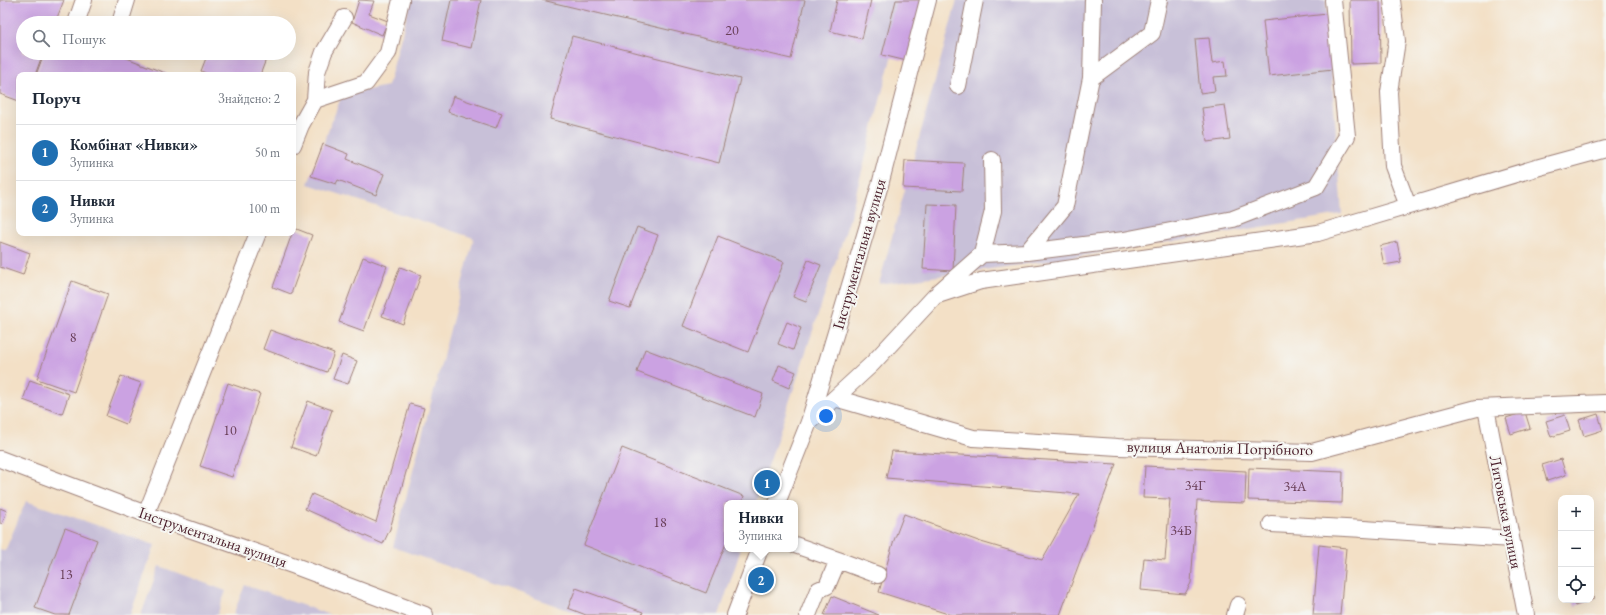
<!DOCTYPE html>
<html lang="uk">
<meta charset="utf-8">
<style>
body{margin:0;font-family:"EB Garamond",serif;background:#f2f2f3;color:#1f2937}
.controls{position:absolute;right:12px;bottom:12px;display:grid;overflow:hidden;border-radius:8px;box-shadow:0 4px 16px #0002}
.controls button{width:36px;height:36px;display:grid;place-items:center;padding:0;border:0;border-bottom:1px solid #e0e1e3;background:#fff;color:#1f2937;font:20px sans-serif}
.you{position:absolute;left:826px;top:416px;width:14px;height:14px;margin:-10px;border:3px solid #fff;border-radius:50%;background:#1a73e8;box-shadow:0 0 0 6px #1a73e833}
.badge{display:grid;place-items:center;width:26px;height:26px;border-radius:50%;background:#1f6fb2;color:#fff;font-size:13px;font-weight:700}
.pin{position:absolute;translate:-50% -50%;border:2px solid #fff;box-shadow:0 1px 4px #0006}
.popup{position:absolute;left:724px;top:500px;width:74px;height:52px;box-sizing:border-box;display:grid;place-content:center;border-radius:8px;background:#fff;filter:drop-shadow(0 1px 3px #0005);font-size:13px;white-space:nowrap;color:#747a83}
.popup b{font-size:15px;color:#1f2937}
.popup::after{content:'';position:absolute;left:50%;top:100%;margin-left:-8px;border:8px solid transparent;border-top-color:#fff}
.list{margin:0;padding:0;list-style:none}
h2{display:flex;justify-content:space-between;align-items:center;height:52px;margin:0;padding:0 16px;font-size:17px}
h2 small{font-size:13px;font-weight:400;color:#747a83}
.list li{display:grid;grid-template-columns:26px 1fr auto;gap:12px;align-items:center;box-sizing:border-box;height:56px;padding:0 16px;border-top:1px solid #e0e1e3}
.list b{display:block;font-size:15px;white-space:nowrap}
.list p{margin:0;font-size:13px;white-space:nowrap;color:#747a83}
.list em{font-size:13px;font-style:normal;color:#747a83}
.icon{flex:none;width:22px;height:22px;fill:none;stroke:currentColor;stroke-width:2;stroke-linecap:round;stroke-linejoin:round}
.map{position:relative;flex:none;width:1606px;height:615px;overflow:hidden}
.search{position:absolute;background:#fff;box-shadow:0 4px 16px #0002;left:16px;top:16px;width:280px;height:44px;display:flex;align-items:center;gap:10px;box-sizing:border-box;padding:0 14px;border-radius:22px;color:#747a83;font-size:15px}
.panel{position:absolute;background:#fff;box-shadow:0 4px 16px #0002;left:16px;top:72px;width:280px;height:164px;border-radius:8px}
.map>svg:first-child{display:block}
.industrial{fill:#c8c0d8}
.building{fill:#cba2e2}
.lines{fill:none;stroke-linecap:round;stroke-linejoin:round}
.minor-casing{stroke:#9e8078;stroke-width:18}
.minor{stroke:#fff;stroke-width:16}
.labels{text-anchor:middle;dominant-baseline:central;stroke-width:4;stroke-linejoin:round;paint-order:stroke}
.number-label{font-size:14px;fill:#6a4059}
.street-label{font-size:16px;fill:#4a1f2b;stroke:#f6f6f2}
</style>
<div class="map">
<svg width="1606" height="615" viewBox="0 0 1606 615">
<rect width="100%" height="100%" fill="#f6f6f2"/>
<filter id="ink" filterUnits="userSpaceOnUse"><feTurbulence type="fractalNoise" baseFrequency=".025" numOctaves="2"/><feDisplacementMap in="SourceGraphic" scale="8" xChannelSelector="R" yChannelSelector="G"/><feConvolveMatrix kernelMatrix="1 2 1 2 8 2 1 2 1" color-interpolation-filters="sRGB"/></filter>
<filter id="wash" filterUnits="userSpaceOnUse"><feTurbulence type="fractalNoise" baseFrequency=".012" numOctaves="4" result="noise"/><feDisplacementMap in="SourceGraphic" scale="16" xChannelSelector="R" yChannelSelector="G"/><feGaussianBlur stdDeviation="0.9" result="paint"/><feColorMatrix in="noise" values="0 0 0 0 0 0 0 0 0 0 0 0 0 0 0 0 0 1.4 0 .05"/><feComposite in="paint" operator="in"/></filter>
<g filter="url(#wash)">
<rect width="100%" height="100%" fill="#f3e0c6"/>
<path class="industrial" d="M411 0H906L849 221 756 503H727V549H741L719 615H582L393 547 474 238 308 184 342 95 388 86Z
M957 0H1326L1342 214 1056 260 879 284Z
M26 501 155 545 130 615H0V549L5 551Z
M159 566 226 591 217 615H141Z
M245 585 330 615H233Z"/>
<g id="blocks">
<path class="building" d="M0 0H64L55 23H23V53H43L35 75H19V101L0 94Z
M359 0 374 1 369 14 388 21 382 35 352 22Z
M451 0H481L471 48 442 41Z
M542 0H805L791 59Z
M837 0H871L862 39 830 31Z
M896 0H927L911 62 882 55Z
M1350 0H1380L1381 63 1351 64Z
M1327 14 1333 69 1269 76 1263 21Z
M572 36 740 79 719 163 550 119Z
M1209 38 1212 63 1225 61 1227 76 1213 77 1215 91 1200 93 1195 39Z
M44 53H114L170 75H36Z
M208 53H265L268 54 260 75H210L201 71Z
M453 96 502 113 496 128 448 112Z
M1225 105 1230 139 1207 142 1202 108Z
M323 144 349 154 347 159 384 174 376 195 338 180 336 184 311 176Z
M905 160 964 163 962 191 903 188Z
M927 204 956 205 953 271 923 269Z
M637 227 658 235 630 308 609 301Z
M294 228 312 235 291 294 273 287Z
M718 236 784 262 748 352 683 326Z
M0 242 30 253 23 275 0 267Z
M1397 242 1401 262 1384 265 1380 246Z
M363 257 387 266 364 331 339 322Z
M808 260 821 265 806 302 793 297Z
M400 267 421 275 403 324 382 316Z
M72 281 108 294 74 392 37 379Z
M787 322 801 328 793 350 778 344Z
M270 330 334 353 327 372 263 349Z
M645 349 763 394 755 417 637 372Z
M342 355 357 361 348 384 333 379Z
M779 365 796 372 789 388 773 381Z
M121 376 141 383 126 424 106 416Z
M30 380 69 394 62 414 23 400Z
M228 383 260 394 232 477 200 466Z
M308 401 332 410 316 456 291 447Z
M410 404 424 408 390 529 383 544 305 509 312 494 376 522Z
M1525 412 1530 428 1511 434 1506 418Z
M1598 414 1603 430 1584 436 1579 420Z
M1565 415 1570 431 1551 437 1546 421Z
M622 448 744 496 742 503H727V541L706 593 584 545Z
M892 451 1116 464 1060 615H951L879 592 893 543 904 514 981 542 1042 560 1079 494 886 478Z
M1561 459 1566 475 1547 481 1542 465Z
M1145 466 1246 471 1245 503 1197 501 1191 583 1185 594 1141 590 1144 558 1165 560 1170 499 1143 498Z
M1249 468 1343 472 1342 503 1248 500Z
M0 508 7 511 2 524 0 523Z
M65 528 97 540 69 615H55L35 608Z
M1319 545 1346 548 1340 615H1313Z
M576 588 643 612 642 615H586L568 608Z
M1591 590 1594 599 1575 606 1573 600H1591Z
M832 596 879 615H824Z"/>
</g>
</g>
<g filter="url(#ink)">
<use href="#blocks" fill-opacity="0" stroke="#9e8078" stroke-width="1"/>
<g class="lines">
<defs>
<path id="minor" d="M1159 0 1152 33 1091 78 1065 206 1027 252 1124 240 1233 219 1316 187 1347 136 1333 0
M1392 0 1397 41 1389 92 1393 166 1408 206
M76 23 84 0
M120 23 127 0
M1091 78 1093 0
M958 86 975 0
M315 100 317 72 324 52 344 18
M293 145 301 125 315 100 366 83 388 53 401 0
M982 254 993 211 992 160
M939 292 982 254 1027 252
M835 398 973 438 1118 447 1312 452 1477 408 1606 403
M1486 408 1526 615
M809 422 872 364 935 296 981 281 1318 233 1536 168 1606 149
M0 459 146 514 295 566 425 615
M777 503 809 422 880 185 928 0
M146 514 258 233
M1271 524 1364 529 1511 539
M795 545 838 560 827 586 818 590 808 615
M838 560 878 575
M735 615 760 549
M1235 615 1238 605"/>
</defs>
<use href="#minor" class="minor-casing"/>
<use href="#minor" class="minor"/>
</g>
</g>
<g class="labels">
<g class="number-label">
<text x="732" y="30">20</text>
<text x="73" y="337">8</text>
<text x="230" y="430">10</text>
<text x="1195" y="485">34Г</text>
<text x="1295" y="486">34А</text>
<text x="660" y="522">18</text>
<text x="1181" y="530">34Б</text>
<text x="66" y="574">13</text>
</g>
<g class="street-label">
<text transform="translate(859 254) rotate(-74)">Інструментальна вулиця</text>
<text transform="translate(1220 448) rotate(1)">вулиця Анатолія Погрібного</text>
<text transform="translate(1506 512) rotate(79)">Литовська вулиця</text>
<text transform="translate(213 537) rotate(19)">Інструментальна вулиця</text>
</g>
</g>
</svg>
<div class="controls">
<button>+</button>
<button>−</button>
<button><svg class="icon" aria-label="locate" viewBox="0 0 24 24"><circle cx="12" cy="12" r="6"/><path d="M12 2v4M12 18v4M2 12h4M18 12h4"/></svg></button>
</div>
<div class="you"></div>
<div class="pin badge" style="left:767px;top:483px">1</div>
<div class="pin badge" style="left:761px;top:580px">2</div>
<div class="popup"><b>Нивки</b>Зупинка</div>
<div class="search"><svg class="icon" aria-label="search" viewBox="0 0 24 24"><circle cx="10" cy="10" r="6"/><path d="M15 15l6 6"/></svg>Пошук</div>
<section class="panel">
<h2>Поруч<small>Знайдено: 2</small></h2>
<ul class="list">
<li><span class="badge">1</span><div><b>Комбінат «Нивки»</b><p>Зупинка</p></div><em>50 m</em></li>
<li><span class="badge">2</span><div><b>Нивки</b><p>Зупинка</p></div><em>100 m</em></li>
</ul>
</section>
</div>
